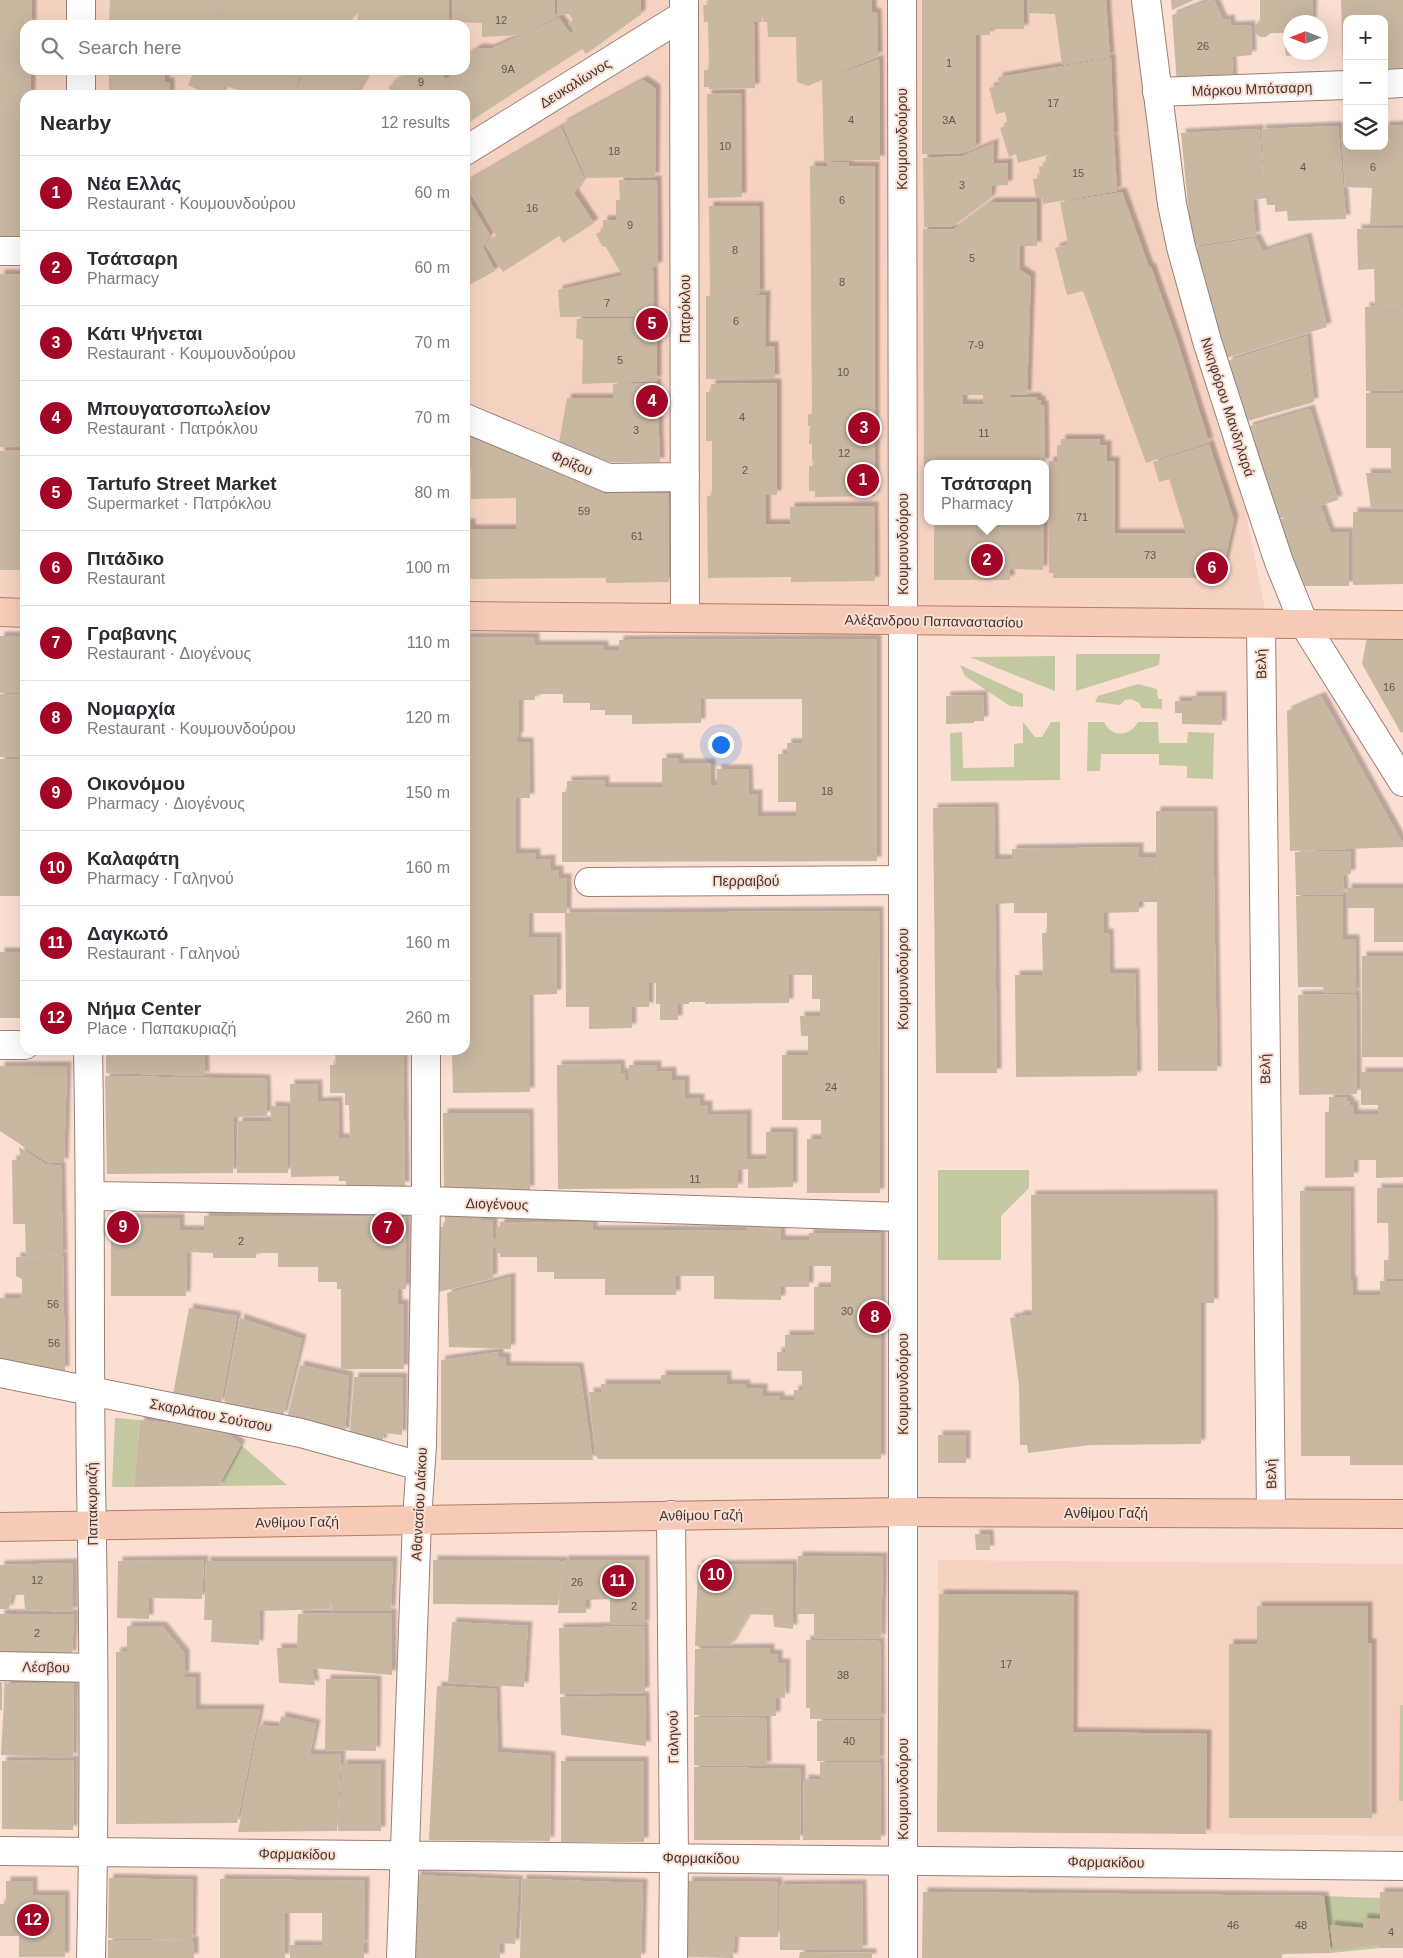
<!DOCTYPE html>
<meta charset="utf-8">
<style>
body{margin:0;font-family:Arial,sans-serif;background:#f7f7f7;color:#2b2b33}
.controls{position:absolute;right:15px;top:15px;display:grid;overflow:hidden;border-radius:10px;box-shadow:0 5px 20px #0002}
.controls button{width:45px;height:45px;display:grid;place-items:center;padding:0;border:0;border-bottom:1px solid #e1e1e2;background:#fff;color:#2b2b33;font:25px sans-serif}
.compass{position:absolute;left:1283px;top:15px;width:45px;height:45px;border-radius:50%;background:#fff;box-shadow:0 5px 20px #0002;rotate:270deg}
.you{position:absolute;left:720px;top:744px;width:18px;height:18px;margin:-12px;border:4px solid #fff;border-radius:50%;background:#1a73e8;box-shadow:0 0 0 8px #1a73e833}
.badge{display:grid;place-items:center;width:32px;height:32px;border-radius:50%;background:#a30527;color:#fff;font-size:16px;font-weight:700}
.pin{position:absolute;translate:-50% -50%;border:2px solid #fff;box-shadow:0 1px 5px #0006}
.popup{position:absolute;left:924px;top:460px;width:125px;height:65px;box-sizing:border-box;display:grid;place-content:center;border-radius:10px;background:#fff;filter:drop-shadow(0 1px 4px #0005);font-size:16px;white-space:nowrap;color:#7c7c81}
.popup b{font-size:19px;color:#2b2b33}
.popup::after{content:'';position:absolute;left:50%;top:100%;margin-left:-10px;border:10px solid transparent;border-top-color:#fff}
.list{margin:0;padding:0;list-style:none}
h2{display:flex;justify-content:space-between;align-items:center;height:65px;margin:0;padding:0 20px;font-size:21px}
h2 small{font-size:16px;font-weight:400;color:#7c7c81}
.list li{display:grid;grid-template-columns:32px 1fr auto;gap:15px;align-items:center;box-sizing:border-box;height:75px;padding:0 20px;border-top:1px solid #e1e1e2}
.list b{display:block;font-size:19px;white-space:nowrap}
.list p{margin:0;font-size:16px;white-space:nowrap;color:#7c7c81}
.list em{font-size:16px;font-style:normal;color:#7c7c81}
.icon{flex:none;width:28px;height:28px;fill:none;stroke:currentColor;stroke-width:2;stroke-linecap:round;stroke-linejoin:round}
.map{position:relative;flex:none;width:1403px;height:1958px;overflow:hidden}
.search{position:absolute;background:#fff;box-shadow:0 5px 20px #0002;left:20px;top:20px;width:450px;height:55px;display:flex;align-items:center;gap:12px;box-sizing:border-box;padding:0 18px;border-radius:15px;color:#7c7c81;font-size:19px}
.panel{position:absolute;background:#fff;box-shadow:0 5px 20px #0002;left:20px;top:90px;width:450px;height:965px;border-radius:15px}
.map>svg:first-child{display:block}
.built{fill:#f6d2c2;fill-rule:evenodd}
.green{fill:#c4c8a1}
.building{fill:#c8b7a1;fill-rule:evenodd;filter:url(#shadow)}
.lines{fill:none;stroke-linecap:round;stroke-linejoin:round}
.street-casing{stroke:#9a8075;stroke-width:30}
.secondary-casing{stroke:#9a8075;stroke-width:30}
.primary-casing{stroke:#b37f68;stroke-width:30}
.street{stroke:#fff;stroke-width:28}
.secondary{stroke:#fff;stroke-width:28}
.primary{stroke:#f6cab6;stroke-width:28}
.labels{text-anchor:middle;dominant-baseline:central;stroke-width:4;stroke-linejoin:round;paint-order:stroke}
.number-label{font-size:11px;fill:#63564d}
.street-label{font-size:14px;fill:#413631;stroke:#fcdfd3}
</style>
<div class="map">
<svg width="1403" height="1958" viewBox="0 0 1403 1958">
<defs>
<filter id="shadow"><feDropShadow dx="4.5" dy="-4.5" stdDeviation="1" flood-color="#0004"/></filter>
</defs>
<rect width="100%" height="100%" fill="#fcdfd3"/>
<path class="built" d="M0 0H1142L1265 609 465 603V95H25V601H0ZM25 25H465V70H25ZM928 464H1046V521H928Z
M938 1560 1403 1564V1836L937 1831Z"/>
<path class="green" d="M1076 654H1160L1159 665 1076 691Z
M1055 656V691L970 657Z
M960 665 1023 694V707L1010 706 965 676Z
M1138 684 1157 689 1158 699H1162V709L1142 708 1139 703 1131 699 1125 700 1120 705 1095 702 1098 696Z
M1023 722 1035 737H1042L1051 722H1060V780L951 781 950 733 962 732 963 768 1014 767V744L1023 743Z
M1088 722H1104C1112 738 1129 737 1138 722H1158L1159 743H1187L1188 732 1214 733 1213 779 1187 778V766L1159 765V754H1101L1100 771H1087Z
M938 1170H1029V1188L1001 1216V1260H938Z
M115 1418 140 1420 134 1487H112Z
M241 1445 287 1485 219 1486Z
M1400 1705H1403V1801H1399Z
M1324 1896 1380 1898V1948L1331 1953Z"/>
<path class="building" d="M0 0H32V25H25V70H31V95H25V237H0Z
M110 0H218L217 16 212 25H109Z
M219 0H358L357 13 346 25H314L316 17 314 25H214L218 16Z
M359 0H449V25H357Z
M452 0H555V18L518 35 482 37V23L452 22Z
M557 0H641V14L586 54 578 43 582 49 472 120 465 108V95H457L447 78 462 70H465L468 66 465 61V57L478 48 490 49 559 18 570 33 574 31 568 23 573 20 569 14H557Z
M708 0H762V22H754L755 88 709 89V87H704V70H709L708 22H704L703 5H708Z
M762 0H872V12L877 13 878 56 808 86 797 82 796 37H768L767 22H763Z
M922 0H1024V29H990V35H976V148L962 153 922 154Z
M1027 0H1106L1110 57 1062 65 1055 14 1027 13Z
M1171 0H1194L1172 10Z
M1211 0H1214L1223 20 1230 19 1231 26 1251 25 1252 55 1232 57 1233 80 1177 84 1172 15Z
M1260 0H1313L1312 22H1290V52L1305 54 1286 56 1283 33H1271L1266 37H1260L1255 33V25L1260 20Z
M1341 0H1403V78H1384V19H1347V72H1343Z
M1111 58 1114 137 1018 163 1016 154 1009 157 1000 128 1008 125 1005 112 996 114 989 88 999 85 998 77Z
M879 59 880 160 824 161 822 80Z
M109 70H165V82H170V95H109Z
M194 70H301L295 95H257L225 86 221 95H209L188 85Z
M303 70H370L356 95H301L297 92Z
M411 70H437L446 79 456 95H391L389 86Z
M643 80 656 89 655 177 586 178 562 124Z
M741 93 742 197 708 198 707 94Z
M465 110 472 121 465 125Z
M1403 125V225H1370L1372 188 1345 187 1341 127H1347V146H1384V126Z
M1338 126 1346 219 1288 221 1287 211 1275 212V205H1267L1266 198 1253 200 1256 236 1192 246 1181 133 1259 129 1265 195 1261 129Z
M561 127 584 178 574 193 594 223 563 243 559 236 503 272 485 245 497 237 465 183Z
M1114 138 1117 191 1043 204V198H1036L1033 179 1040 178 1039 167 1045 165 1046 156Z
M994 143 993 164 1008 163V185L992 186 991 198 953 226 924 227 923 158 962 156Z
M827 162H849V166H875V496L815 497V491H809V466H814V461H812V444H809L810 426H808V414H812L810 166H827Z
M619 180H657L658 266 631 273 653 268 654 316 560 317 558 290 622 275 606 247 602 246 596 234 603 230V220H616V200H620Z
M1122 192 1149 267H1151L1177 340 1209 442 1146 463 1083 291 1067 295 1055 248 1068 244 1060 202Z
M465 194 490 235 483 247 495 271 465 287Z
M991 202H1037V246H1020V270L1031 277 1027 395H1010V397H1037V400H1041V405H1044L1045 462 1038 464H928V485H924L923 229H954ZM963 395H983V404H963Z
M709 206H759L760 294 710 295Z
M1403 228V305L1375 306 1374 269 1358 270 1357 229Z
M1307 237 1327 327 1226 358 1192 248 1256 238 1263 251Z
M0 274H25V396L0 397Z
M766 295 765 346H774L775 379H706V296Z
M1403 306V390L1366 391 1365 307Z
M657 318V381L582 384 583 340 576 338 577 319Z
M1307 336 1314 402 1248 421 1227 361Z
M657 383 660 462H589L558 449 567 398H613V384Z
M777 383V495H766V524H790V507L874 506 875 581 791 582V577L708 578 707 496H712V441H706V392H711V384Z
M1366 393H1403V509H1371L1366 473H1391V448H1366Z
M0 397H25V447H0Z
M1310 409 1338 500 1278 519 1248 427Z
M465 435 605 492V494L668 493 669 582 606 583V578L465 579V523H471V529H516V498L471 499V469L465 467Z
M1061 439H1100V445H1107V461H1115V533H1186L1169 479 1159 482 1153 462 1209 444 1234 520 1221 578H1053V573H1049V461H1057V445H1061Z
M25 450V570H0V451Z
M1321 507 1330 532H1349V586H1303L1278 520Z
M1353 512H1403V584L1353 585Z
M934 521H1044L1043 570 1010 569V580H934Z
M0 636H25V693H0Z
M465 637H535V645H604V650H619V640L877 639V861L562 862V792H567V781L605 780V787H662V758H679V763H711V785H717V769H748L749 794H758V816H796V802H778V754H787V743H802V699H701V723L632 724V715H605V710H590V703H563V694H535V700H519V737H517V742H529L530 798H516V853H536V860L551 859V870H559V878H567V913H529V937H557V994L529 995 530 1092 453 1093 452 1050H465Z
M1367 637H1403V732L1401 733 1362 664Z
M0 694H25V757H0Z
M983 695 984 721H974V723L946 724V696Z
M1192 696H1222V725L1182 724V713H1175V701H1192Z
M1321 696 1403 844V847L1290 851 1287 711Z
M0 759H25V896H0Z
M994 807 995 859H1012V849L1139 847V857H1155L1156 884V811H1213L1217 1071H1158L1157 902H1139V912L1104 913V933H1109L1110 973H1135L1137 1076 1016 1077 1015 975H1043L1042 933H1047V913H1014V903L995 904 997 1073H936L933 808Z
M1351 851V874L1343 875 1344 894 1296 895 1295 852Z
M1347 888H1403V942H1374V908H1347Z
M1296 896H1343V939H1355L1356 993H1324L1323 987H1298Z
M879 911 880 1193H807V1139H821V1120H782V1055H808V1036H801L800 1016H820V999H812V975H789V1003L705 1004V1002H689V1004H678V1020H660V1004H656V983H649V1007H632V1028L589 1029V1007H566L565 913Z
M0 952H25V1018H0Z
M1362 956H1403V1057H1362Z
M1356 994 1357 1094 1299 1095 1298 995Z
M106 1050H204L205 1076 106 1073Z
M303 1050H403L405 1186 346 1187V1181H339V1176L291 1177 290 1084H318V1102L338 1101 339 1138H350L349 1105H345V1093H330V1065H336L335 1054H303Z
M620 1064 621 1073H625V1080H629V1065H657V1072L672 1071V1080H685V1098H700V1105H708V1115L747 1114V1159H766V1132H793V1187L748 1188V1169L738 1170V1188L558 1189 557 1065Z
M0 1066H67L64 1163 47 1162 0 1131Z
M1361 1072H1403V1177L1376 1178V1160H1354V1177L1325 1178V1112H1329V1097H1347V1101H1350V1105H1354V1114H1378V1105H1361Z
M105 1076 266 1079 267 1116 234 1117 233 1173 107 1174Z
M271 1106 288 1107V1173H237L238 1121H271Z
M443 1113H529L530 1190H444Z
M19 1147 45 1164 61 1166 63 1255 26 1256 25 1224H13L12 1160H21Z
M1377 1188H1403V1279H1384V1260H1389L1388 1223H1377Z
M1300 1191H1350L1351 1281H1353V1295H1380V1281H1403V1465H1350V1456H1301Z
M1213 1194 1214 1303H1201V1444L1090 1445 1028 1453 1027 1445H1020L1019 1385 1010 1318 1019 1317V1315H1032L1031 1195Z
M445 1215H481V1220H493V1238H496V1227H500V1222H593V1230H746V1226H781V1240H809V1233H881V1459H598L595 1453 589 1392H601V1384H661V1375H727V1384H746V1388H763V1396H780V1400H794V1390H802V1371H777V1352H785V1335H814V1287H831V1266H809V1287H781V1300L714 1299V1276H676V1295H605V1279H554V1272H537V1257H500V1253H496V1248H493V1278L439 1292V1227H445Z
M204 1216 406 1217V1289H398V1304H404V1369H341V1289H337V1282H318V1267H278V1253H256V1258H213V1253L187 1252 186 1296H111V1218H180V1230H204Z
M63 1256 65 1371 0 1359V1298H20V1294H22V1279L16 1276V1257Z
M511 1277V1349L449 1347 447 1293Z
M189 1308 237 1316 221 1404 173 1395Z
M240 1318 302 1339 283 1416 224 1404Z
M499 1352V1357H506V1366L579 1367 593 1460H441V1360Z
M300 1365 349 1376 345 1433 287 1418Z
M354 1377H403L402 1435 384 1433 382 1443 350 1434Z
M140 1420 222 1429 241 1445 219 1486 134 1487Z
M938 1435H966V1463H938Z
M975 1534H989L990 1550H976Z
M798 1556 883 1557 881 1639 814 1638V1614H796Z
M204 1560 202 1599 149 1598V1619L117 1618 118 1561Z
M433 1560 563 1561 558 1605 433 1604Z
M564 1560H645V1625H610V1599L586 1600V1613H558Z
M206 1561H393L391 1611H332L328 1577 331 1609 260 1611 259 1645 211 1642 212 1620H204Z
M73 1563V1612L25 1610 24 1595H12L9 1609H0V1565Z
M793 1564V1629L774 1627 773 1615 749 1614 730 1646H695L698 1565Z
M939 1594 1074 1595 1073 1732 1207 1734 1206 1834 937 1832Z
M1257 1606H1368V1643H1372V1818H1229V1644H1257Z
M392 1613V1675L312 1668 315 1685 279 1683 277 1648H297L298 1614Z
M0 1614H74L72 1655 0 1652Z
M452 1622 528 1626 524 1687 448 1683Z
M127 1626H162L185 1654V1676L159 1677H196V1709H260L237 1823 116 1824V1652L127 1651Z
M644 1626 645 1692 560 1694 559 1628Z
M806 1640 880 1641 881 1719H810V1708H806Z
M770 1648V1654H778V1663H786L785 1698 776 1697V1716L694 1715 695 1649Z
M326 1679 377 1680 376 1751 325 1750Z
M0 1682H2V1710H0Z
M5 1683H74L73 1758 1 1755Z
M437 1686 496 1689 498 1752 551 1756 550 1841 429 1840Z
M645 1696 646 1746 561 1735 560 1697Z
M281 1716 316 1724 310 1754H341L337 1831 238 1832 259 1725 279 1727Z
M694 1717 766 1718 767 1766 694 1765Z
M880 1720V1761H817V1721Z
M74 1760 73 1830 2 1829V1761Z
M561 1761H644V1842H561Z
M820 1762H880L881 1840H803L804 1779 820 1780Z
M342 1764H381V1831H338Z
M694 1767 801 1769 800 1840H694Z
M416 1875 519 1880 515 1944 500 1943V1958H411L412 1939 446 1941 413 1938Z
M109 1878 193 1880 192 1940 108 1938Z
M220 1879 365 1881 364 1945H322V1913H285V1958H220Z
M522 1879 643 1883 641 1958H520Z
M6 1881H33V1895H65V1957H19V1936H0V1904H6Z
M688 1881 778 1882V1937H735L733 1958 688 1957Z
M862 1884 863 1950H780L779 1885Z
M923 1892 1324 1896 1331 1953 1282 1954V1958H922Z
M1380 1892H1403V1948H1380V1945L1333 1950 1330 1925 1363 1928V1918L1380 1919Z
M108 1940 194 1941V1958H108Z
M290 1945 364 1946V1958H290Z
M800 1952 872 1953V1958H799Z"/>
<g class="lines">
<defs>
<path id="street" d="M684 0 685 618
M902 0 903 620
M81 25V0
M1384 84 1403 83
M1157 92 1347 85
M81 95V70
M465 151 684 15
M0 251H25
M465 418 608 478 685 477
M1261 624 1271 1513
M589 882 903 880
M0 1045H25
M88 1050C91 1195 89 1339 91 1483 94 1642 95 1800 91 1958
M91 1196 426 1201 903 1217
M0 1373 301 1433 420 1466
M671 1515 674 1858 673 1958
M0 1666 93 1668
M0 1851 1403 1866
M401 1958 417 1520 422 1445 426 1201V1050"/>
<path id="secondary" d="M1146 0 1172 204 1181 247 1207 341 1249 472 1279 562 1304 624 1403 782
M903 1958V620"/>
<path id="primary" d="M0 612 25 613
M465 616 1403 625
M0 1527 903 1512 1403 1514"/>
</defs>
<use href="#street" class="street-casing"/>
<use href="#secondary" class="secondary-casing"/>
<use href="#primary" class="primary-casing"/>
<use href="#street" class="street"/>
<use href="#secondary" class="secondary"/>
<use href="#primary" class="primary"/>
</g>
<g class="labels">
<g class="number-label">
<text x="501" y="20">12</text>
<text x="1203" y="46">26</text>
<text x="949" y="63">1</text>
<text x="508" y="69">9Α</text>
<text x="421" y="82">9</text>
<text x="1053" y="103">17</text>
<text x="851" y="120">4</text>
<text x="949" y="120">3A</text>
<text x="725" y="146">10</text>
<text x="614" y="151">18</text>
<text x="1303" y="167">4</text>
<text x="1373" y="167">6</text>
<text x="1078" y="173">15</text>
<text x="962" y="185">3</text>
<text x="842" y="200">6</text>
<text x="532" y="208">16</text>
<text x="630" y="225">9</text>
<text x="735" y="250">8</text>
<text x="972" y="258">5</text>
<text x="842" y="282">8</text>
<text x="607" y="303">7</text>
<text x="736" y="321">6</text>
<text x="976" y="345">7-9</text>
<text x="620" y="360">5</text>
<text x="843" y="372">10</text>
<text x="742" y="417">4</text>
<text x="636" y="430">3</text>
<text x="984" y="433">11</text>
<text x="844" y="453">12</text>
<text x="745" y="470">2</text>
<text x="584" y="511">59</text>
<text x="1082" y="517">71</text>
<text x="637" y="536">61</text>
<text x="1150" y="555">73</text>
<text x="1389" y="687">16</text>
<text x="827" y="791">18</text>
<text x="831" y="1087">24</text>
<text x="695" y="1179">11</text>
<text x="241" y="1241">2</text>
<text x="53" y="1304">56</text>
<text x="847" y="1311">30</text>
<text x="54" y="1343">56</text>
<text x="37" y="1580">12</text>
<text x="577" y="1582">26</text>
<text x="634" y="1606">2</text>
<text x="37" y="1633">2</text>
<text x="1006" y="1664">17</text>
<text x="843" y="1675">38</text>
<text x="849" y="1741">40</text>
<text x="1233" y="1925">46</text>
<text x="1301" y="1925">48</text>
<text x="1391" y="1932">4</text>
</g>
<g class="street-label">
<text transform="translate(575 83) rotate(-32)">Δευκαλίωνος</text>
<text transform="translate(1252 89) rotate(-2)">Μάρκου Μπότσαρη</text>
<text transform="translate(902 139) rotate(-90)">Κουμουνδούρου</text>
<text transform="translate(685 309) rotate(-90)">Πατρόκλου</text>
<text transform="translate(1228 407) rotate(72)">Νικηφόρου Μανδηλαρά</text>
<text transform="translate(572 463) rotate(23)">Φρίξου</text>
<text transform="translate(903 544) rotate(-90)">Κουμουνδούρου</text>
<text transform="translate(934 621) rotate(1)">Αλέξανδρου Παπαναστασίου</text>
<text transform="translate(1261 664) rotate(-91)">Βελή</text>
<text x="746" y="881">Περραιβού</text>
<text transform="translate(903 979) rotate(-90)">Κουμουνδούρου</text>
<text transform="translate(1265 1069) rotate(-91)">Βελή</text>
<text transform="translate(497 1204) rotate(2)">Διογένους</text>
<text transform="translate(903 1384) rotate(-90)">Κουμουνδούρου</text>
<text transform="translate(211 1415) rotate(11)">Σκαρλάτου Σούτσου</text>
<text transform="translate(1271 1474) rotate(-91)">Βελή</text>
<text transform="translate(92 1504) rotate(-91)">Παπακυριαζή</text>
<text transform="translate(419 1504) rotate(-87)">Αθανασίου Διάκου</text>
<text x="1106" y="1513">Ανθίμου Γαζή</text>
<text transform="translate(701 1515) rotate(-1)">Ανθίμου Γαζή</text>
<text transform="translate(297 1522) rotate(-1)">Ανθίμου Γαζή</text>
<text transform="translate(46 1667) rotate(1)">Λέσβου</text>
<text transform="translate(673 1737) rotate(-91)">Γαληνού</text>
<text transform="translate(903 1789) rotate(-90)">Κουμουνδούρου</text>
<text transform="translate(297 1854) rotate(1)">Φαρμακίδου</text>
<text transform="translate(701 1858) rotate(1)">Φαρμακίδου</text>
<text transform="translate(1106 1862) rotate(1)">Φαρμακίδου</text>
</g>
</g>
</svg>
<div class="controls">
<button>+</button>
<button>−</button>
<button><svg class="icon" aria-label="layers" viewBox="0 0 24 24"><path d="M12 4l9 5-9 5-9-5zM3 14l9 5 9-5"/></svg></button>
</div>
<svg class="compass" viewBox="-18 -18 36 36"><path d="M0-13l5 13h-10z" fill="#e53935"/><path d="M0 13l5-13h-10z" fill="#7c7c81"/></svg>
<div class="you"></div>
<div class="pin badge" style="left:863px;top:480px">1</div>
<div class="pin badge" style="left:987px;top:560px">2</div>
<div class="popup"><b>Τσάτσαρη</b>Pharmacy</div>
<div class="pin badge" style="left:864px;top:428px">3</div>
<div class="pin badge" style="left:652px;top:401px">4</div>
<div class="pin badge" style="left:652px;top:324px">5</div>
<div class="pin badge" style="left:1212px;top:568px">6</div>
<div class="pin badge" style="left:388px;top:1228px">7</div>
<div class="pin badge" style="left:875px;top:1317px">8</div>
<div class="pin badge" style="left:123px;top:1227px">9</div>
<div class="pin badge" style="left:716px;top:1575px">10</div>
<div class="pin badge" style="left:618px;top:1581px">11</div>
<div class="pin badge" style="left:33px;top:1920px">12</div>
<div class="search"><svg class="icon" aria-label="search" viewBox="0 0 24 24"><circle cx="10" cy="10" r="6"/><path d="M15 15l6 6"/></svg>Search here</div>
<section class="panel">
<h2>Nearby<small>12 results</small></h2>
<ul class="list">
<li><span class="badge">1</span><div><b>Νέα Ελλάς</b><p>Restaurant · Κουμουνδούρου</p></div><em>60 m</em></li>
<li><span class="badge">2</span><div><b>Τσάτσαρη</b><p>Pharmacy</p></div><em>60 m</em></li>
<li><span class="badge">3</span><div><b>Κάτι Ψήνεται</b><p>Restaurant · Κουμουνδούρου</p></div><em>70 m</em></li>
<li><span class="badge">4</span><div><b>Μπουγατσοπωλείον</b><p>Restaurant · Πατρόκλου</p></div><em>70 m</em></li>
<li><span class="badge">5</span><div><b>Tartufo Street Market</b><p>Supermarket · Πατρόκλου</p></div><em>80 m</em></li>
<li><span class="badge">6</span><div><b>Πιτάδικο</b><p>Restaurant</p></div><em>100 m</em></li>
<li><span class="badge">7</span><div><b>Γραβανης</b><p>Restaurant · Διογένους</p></div><em>110 m</em></li>
<li><span class="badge">8</span><div><b>Νομαρχία</b><p>Restaurant · Κουμουνδούρου</p></div><em>120 m</em></li>
<li><span class="badge">9</span><div><b>Οικονόμου</b><p>Pharmacy · Διογένους</p></div><em>150 m</em></li>
<li><span class="badge">10</span><div><b>Καλαφάτη</b><p>Pharmacy · Γαληνού</p></div><em>160 m</em></li>
<li><span class="badge">11</span><div><b>Δαγκωτό</b><p>Restaurant · Γαληνού</p></div><em>160 m</em></li>
<li><span class="badge">12</span><div><b>Νήμα Center</b><p>Place · Παπακυριαζή</p></div><em>260 m</em></li>
</ul>
</section>
</div>
